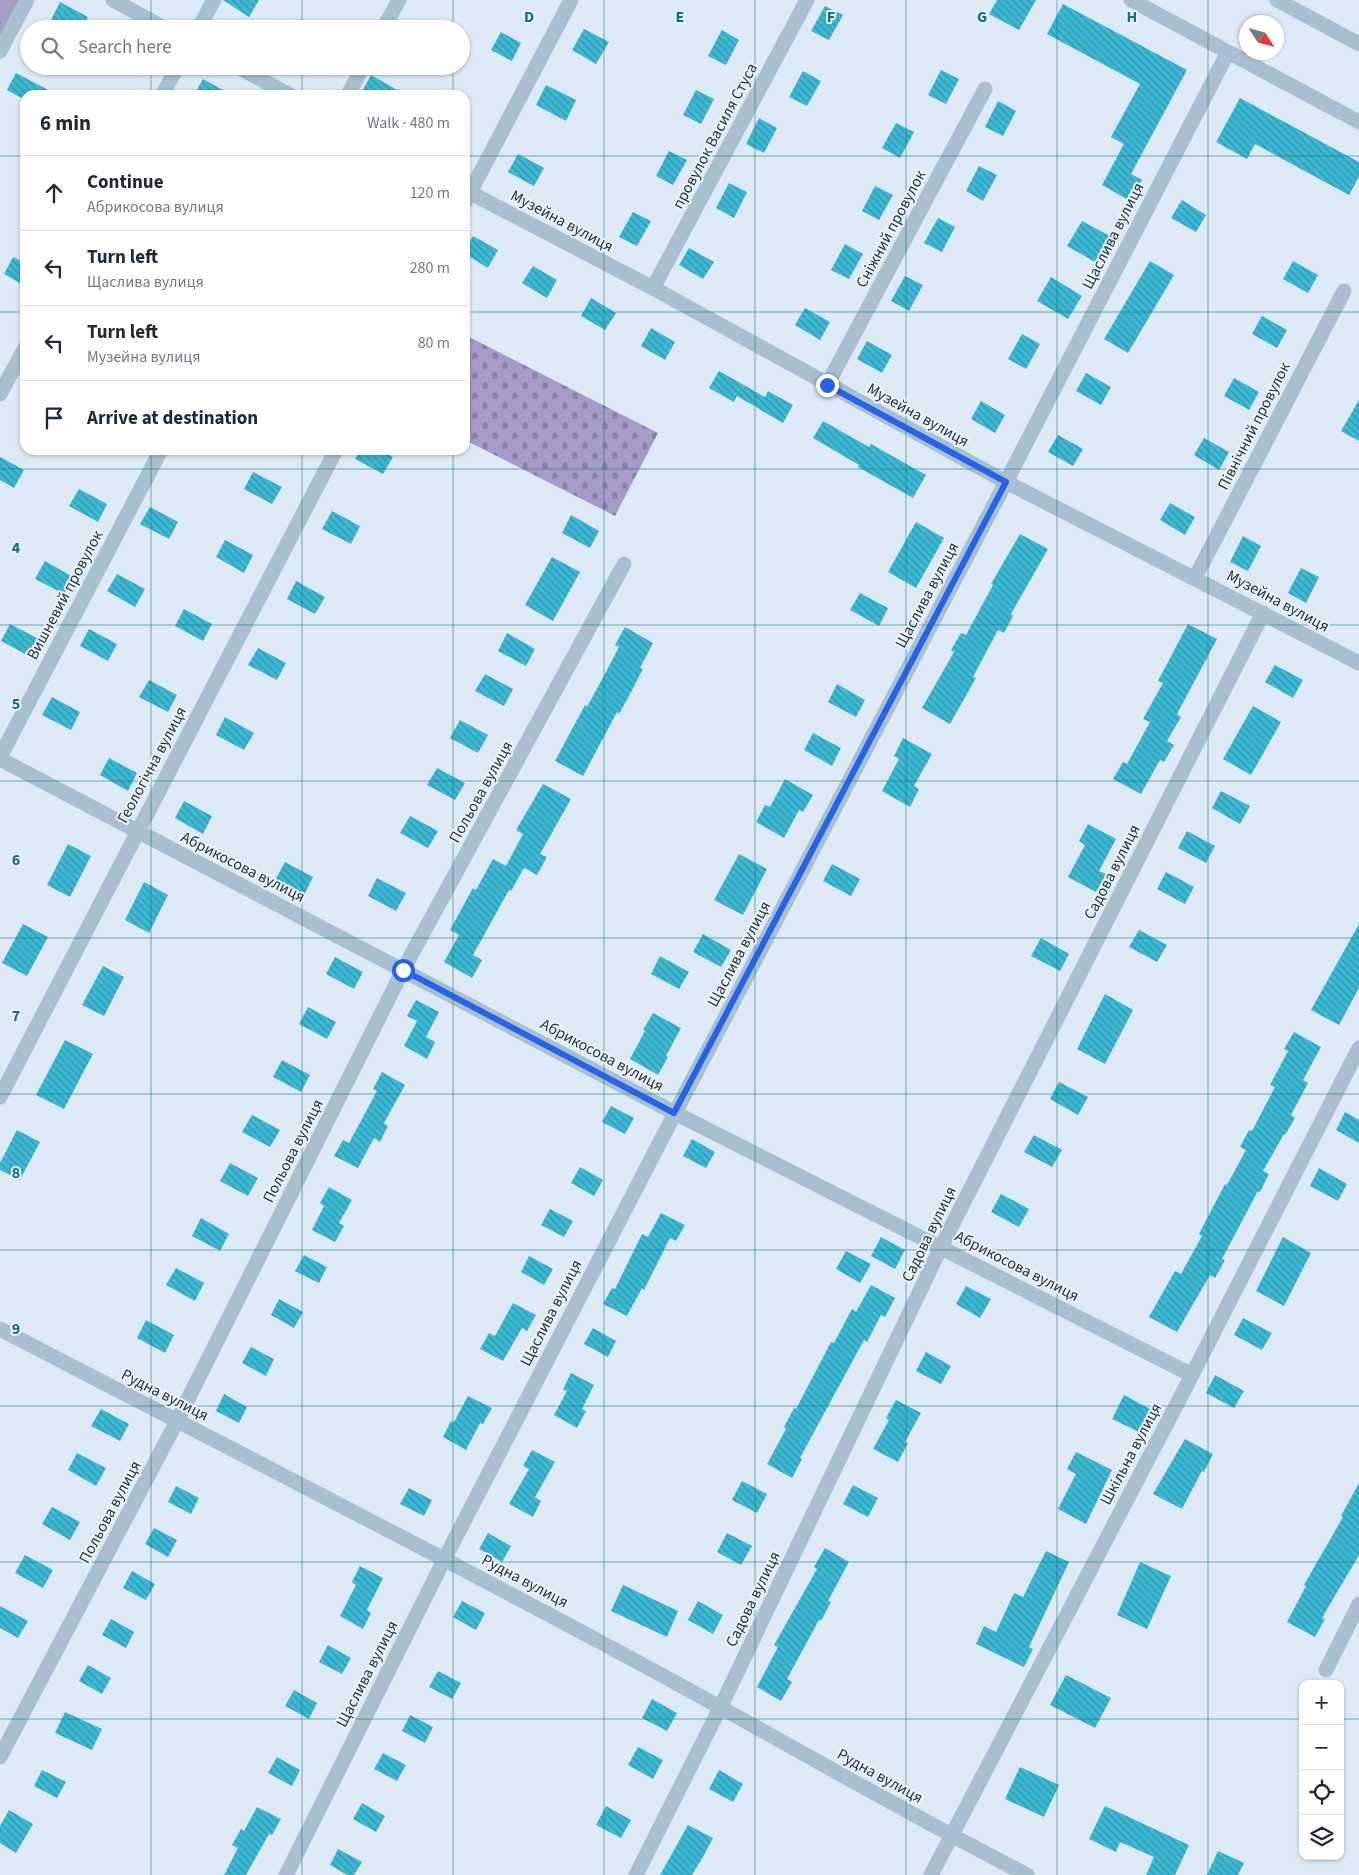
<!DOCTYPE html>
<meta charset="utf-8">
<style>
body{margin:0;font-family:"Source Sans 3",sans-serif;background:#f2f2f3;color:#1f2937}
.controls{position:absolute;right:15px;bottom:15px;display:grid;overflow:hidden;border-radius:10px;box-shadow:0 1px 4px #0004}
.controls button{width:45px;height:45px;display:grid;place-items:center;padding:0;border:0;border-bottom:1px solid #e0e1e3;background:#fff;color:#1f2937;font:25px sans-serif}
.compass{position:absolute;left:1239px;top:15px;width:45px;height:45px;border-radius:50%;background:#fff;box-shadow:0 1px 4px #0004;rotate:126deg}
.stop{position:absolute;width:15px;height:15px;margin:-11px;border:4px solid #2563eb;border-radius:50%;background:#fff}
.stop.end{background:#2563eb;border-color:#fff;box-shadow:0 1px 5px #0008}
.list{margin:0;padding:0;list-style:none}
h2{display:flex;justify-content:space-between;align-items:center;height:65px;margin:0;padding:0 20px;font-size:21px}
h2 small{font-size:16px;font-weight:400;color:#747a83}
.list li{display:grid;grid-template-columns:32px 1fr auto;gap:15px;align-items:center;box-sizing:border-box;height:75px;padding:0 20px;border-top:1px solid #e0e1e3}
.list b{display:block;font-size:19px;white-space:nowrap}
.list p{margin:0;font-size:16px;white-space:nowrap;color:#747a83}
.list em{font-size:16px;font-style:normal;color:#747a83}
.icon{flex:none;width:28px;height:28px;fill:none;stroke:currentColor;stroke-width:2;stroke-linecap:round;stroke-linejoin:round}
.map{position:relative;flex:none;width:1359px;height:1875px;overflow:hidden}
.search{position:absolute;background:#fff;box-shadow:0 1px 4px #0004;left:20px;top:20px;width:450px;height:55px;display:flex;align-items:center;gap:12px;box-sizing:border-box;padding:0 18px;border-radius:28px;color:#747a83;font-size:19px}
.panel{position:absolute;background:#fff;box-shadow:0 1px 4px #0004;left:20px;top:90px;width:450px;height:365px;border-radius:15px}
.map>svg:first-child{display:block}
.cemetery{fill:url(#cemetery-stones)}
.park{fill:#a69ac6}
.building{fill:url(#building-back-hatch)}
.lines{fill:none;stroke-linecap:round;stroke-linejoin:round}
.minor{stroke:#a7bfcf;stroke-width:15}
.route{stroke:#2563eb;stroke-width:6}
.grid{fill:none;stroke:#0f766e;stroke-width:1;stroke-opacity:0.55}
.labels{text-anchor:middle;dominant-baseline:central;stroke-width:4;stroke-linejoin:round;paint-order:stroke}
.street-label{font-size:16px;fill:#28363b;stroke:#eaf3fc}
.grid-label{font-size:16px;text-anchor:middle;font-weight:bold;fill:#0f766e;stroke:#eaf3fc;stroke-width:4;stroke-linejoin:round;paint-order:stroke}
</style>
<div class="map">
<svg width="1359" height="1875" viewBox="0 0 1359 1875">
<defs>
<pattern id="cemetery-stones" width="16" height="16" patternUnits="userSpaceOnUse" patternTransform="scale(1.25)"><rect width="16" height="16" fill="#a69ac6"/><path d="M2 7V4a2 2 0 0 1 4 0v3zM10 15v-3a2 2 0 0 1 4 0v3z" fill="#877ea2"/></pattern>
<pattern id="building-back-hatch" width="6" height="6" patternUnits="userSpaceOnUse" patternTransform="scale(1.25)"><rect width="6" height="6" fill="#3cb9d4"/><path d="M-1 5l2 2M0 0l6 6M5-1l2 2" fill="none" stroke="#3297ad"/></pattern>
</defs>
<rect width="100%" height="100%" fill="#ddeaf5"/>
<path class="cemetery" d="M465 335 658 433 615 516 465 440Z"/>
<path class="park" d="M0 0H23L0 43Z"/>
<path class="building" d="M223 0H259L249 17Z
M997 0H1036L1019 30 989 14Z
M60 2 88 17 82 29H68L51 20Z
M1063 4 1187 70 1131 174 1142 180 1130 201 1102 185 1124 144 1111 137 1140 84 1047 34Z
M825 6 843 15 829 40 811 31Z
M584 29 609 42 596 64 572 50Z
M722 30 739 40 726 65 708 56Z
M501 32 521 43 512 61 491 50Z
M941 70 959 79 946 104 928 95Z
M803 71 821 81 807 106 789 97Z
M16 73 58 95H25V100L7 90Z
M371 75 406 95H360Z
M203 79 232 95H194Z
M546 85 576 100 566 121 536 105Z
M696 90 714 99 701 124 683 115Z
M1240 98 1359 162V177L1349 195 1255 144 1247 159 1216 142Z
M998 101 1016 111 1003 136 985 127Z
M759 118 777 128 764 153 746 144Z
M896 123 914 132 900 158 882 148Z
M669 151 687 160 673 185 656 176Z
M518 154 544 168 534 186 508 172Z
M979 166 997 175 983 201 966 191Z
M729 183 747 192 734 218 716 208Z
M875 186 893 195 879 220 862 211Z
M1182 200 1206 215 1196 232 1171 218Z
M633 212 651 221 637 246 619 237Z
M938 218 955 227 942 252 924 243Z
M1082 221 1110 236 1095 262 1067 246Z
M473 236 498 250 488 268 465 254V250Z
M845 244 863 254 849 279 831 270Z
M689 248 714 262 703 279 679 265Z
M13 257 25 263V286L4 274Z
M1150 261 1174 275 1128 353 1104 339Z
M1293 261 1318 275 1308 293 1283 279Z
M533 266 557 280 547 298 522 283Z
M905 276 923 285 909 311 891 301Z
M1051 277 1082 296 1068 319 1037 301Z
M591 298 616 313 605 330 581 316Z
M805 308 830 322 820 340 795 325Z
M1262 316 1287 330 1277 348 1252 334Z
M651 328 675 342 665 360 641 346Z
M1022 334 1040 344 1026 369 1008 359Z
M867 341 892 355 882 373 857 359Z
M719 371 765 397 768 391 793 405 783 423 737 396 734 402 709 388Z
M1086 373 1111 387 1101 405 1076 391Z
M1234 378 1259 392 1249 410 1224 396Z
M1359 400V441L1341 431Z
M981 401 1005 415 995 433 971 419Z
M823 421 869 447 871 444 926 475 913 498 858 467 859 465 813 438Z
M1058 435 1083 449 1073 466 1048 452Z
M1204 438 1229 452 1219 470 1194 455Z
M360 450H380L393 457 383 474 355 459Z
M0 457 24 470 14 488 0 480Z
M253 472 282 487 272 504 244 489Z
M79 489 107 504 98 522 69 506Z
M1170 503 1195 517 1185 535 1160 520Z
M150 507 178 522 169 539 140 524Z
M332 511 360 526 351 544 322 529Z
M571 515 599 531 590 548 562 533Z
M916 522 944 538 916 588 888 572Z
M1020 534 1048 549 1011 614 1013 616 1004 633 998 630 973 677 976 678 950 724 922 708 954 652 951 650 961 633 966 635 993 585 991 584Z
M1243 536 1261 546 1248 571 1230 562Z
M225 540 253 555 244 573 216 557Z
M552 557 580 572 553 621 525 605Z
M45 561 73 577 64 594 35 579Z
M1301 568 1319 577 1306 603 1288 593Z
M117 574 145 589 135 607 107 591Z
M296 581 325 597 315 614 287 599Z
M860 593 888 608 879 626 850 610Z
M184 609 212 624 203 641 175 626Z
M10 624 39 639 29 656 1 641Z
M1188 624 1217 639 1177 714 1181 717 1167 741 1174 745 1164 762 1160 760 1141 794 1113 779 1123 762 1127 764 1150 722 1143 719 1163 683 1158 681Z
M625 627 653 643 640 668 643 669 629 696 619 714 617 712 583 776 555 761 585 705 587 707 606 672 619 647 615 645Z
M89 629 117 644 108 661 80 646Z
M507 633 535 649 526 666 498 651Z
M258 648 286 663 277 680 248 665Z
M1275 665 1303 680 1293 698 1265 682Z
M485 674 513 689 504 706 475 691Z
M149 680 177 695 168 712 139 697Z
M837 684 865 700 856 717 828 702Z
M52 697 80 712 71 730 42 715Z
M1253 706 1281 722 1251 775 1223 759Z
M225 717 254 733 244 750 216 735Z
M460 720 488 735 478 753 450 738Z
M813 733 841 748 832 766 804 750Z
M903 738 932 754 914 786 919 789 910 807 882 791 899 759 894 756Z
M109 758 137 773 128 791 100 775Z
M437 768 465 783 455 800 427 785Z
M785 779 813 795 803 812 799 810 784 838 756 822 765 805 770 807Z
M543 784 571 799 540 854 547 857 537 875 524 868 511 891 509 890 473 955 482 960 472 978 444 962 459 935 450 930 473 888 476 890 493 859 506 866 523 834 516 830Z
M1221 791 1250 806 1240 824 1212 808Z
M184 801 212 816 203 834 175 818Z
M410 816 438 831 428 848 400 833Z
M1088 824 1116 839 1099 871 1106 874 1096 892 1068 877 1085 845 1079 841Z
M1187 831 1215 846 1206 863 1178 848Z
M68 844 91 856 70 897 47 885Z
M739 854 767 869 743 915 714 900Z
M285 862 313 877 304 895 275 880Z
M832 864 860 879 851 896 823 881Z
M1166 872 1194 887 1185 904 1157 889Z
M377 878 406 893 396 911 368 896Z
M144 882 168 895 149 933 125 920Z
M23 924 48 937 27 976 2 963Z
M1359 924V988L1339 1025 1311 1010Z
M1139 930 1167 945 1157 962 1129 947Z
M703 934 731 950 721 967 693 952Z
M1041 938 1069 954 1060 971 1031 956Z
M660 956 689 972 679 989 651 974Z
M335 957 363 972 354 989 326 974Z
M103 966 124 977 104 1016 82 1005Z
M1105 994 1133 1010 1105 1064 1077 1049Z
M416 1000 439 1012 426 1037 435 1042 427 1059 404 1046 417 1021 407 1016Z
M308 1007 336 1022 327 1039 299 1024Z
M653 1013 681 1028 666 1056 668 1057 658 1075 630 1059 645 1031 643 1030Z
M1294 1032 1321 1047 1303 1080 1308 1083 1291 1115 1295 1118 1285 1135 1284 1134 1263 1171 1269 1174 1260 1192 1258 1191 1222 1259 1225 1260 1215 1278 1210 1275 1177 1332 1149 1317 1175 1271 1181 1274 1202 1236 1199 1234 1225 1184 1227 1185 1246 1150 1240 1147 1249 1130 1252 1131 1275 1087 1270 1085 1288 1051 1284 1049Z
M65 1040 93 1054 64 1109 36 1095Z
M282 1060 310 1075 301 1092 273 1077Z
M382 1072 405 1085 384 1123 388 1126 380 1142 374 1138 358 1168 334 1156 343 1140 349 1143 377 1091 373 1089Z
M1059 1082 1088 1097 1078 1115 1050 1099Z
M611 1106 634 1118 625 1134 602 1122Z
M1345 1112 1359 1120V1143L1336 1130Z
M252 1115 280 1130 270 1147 242 1132Z
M17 1130 40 1142 20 1180 0 1170V1163Z
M1034 1135 1062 1150 1052 1167 1024 1152Z
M692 1139 715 1152 706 1168 683 1156Z
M230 1163 258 1178 248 1196 220 1181Z
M580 1167 603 1180 594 1196 571 1183Z
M1319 1168 1347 1184 1338 1201 1310 1186Z
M329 1187 352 1200 339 1223 344 1226 335 1242 312 1230 324 1206 320 1203Z
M1001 1194 1029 1209 1019 1227 991 1212Z
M550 1209 573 1221 564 1237 541 1225Z
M661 1213 685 1225 676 1241 670 1238 644 1290 642 1288 627 1316 603 1304 612 1288 615 1289 642 1234 648 1237Z
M201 1218 229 1234 220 1251 192 1236Z
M881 1237 905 1250 895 1269 871 1256Z
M1283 1237 1311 1253 1284 1306 1256 1291Z
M846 1251 871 1264 860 1283 836 1269Z
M304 1255 327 1267 319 1283 295 1271Z
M529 1256 553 1269 544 1285 521 1272Z
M176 1268 204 1283 195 1301 166 1285Z
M871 1285 895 1298 885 1317 881 1315 867 1342 864 1340 800 1458 802 1459 792 1478 767 1464 786 1429 784 1427 794 1408 796 1409 831 1342 834 1343 852 1309 856 1312Z
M966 1286 991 1299 980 1318 956 1304Z
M279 1299 303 1312 294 1328 271 1315Z
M513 1303 536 1315 527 1331 522 1328 503 1361 480 1349 489 1333 495 1336Z
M1243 1318 1272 1333 1262 1350 1234 1335Z
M146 1320 174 1335 165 1353 137 1338Z
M593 1328 616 1341 608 1357 584 1344Z
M251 1347 274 1359 266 1376 242 1363Z
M926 1352 951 1366 941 1384 916 1371Z
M571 1373 594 1385 582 1409 586 1411 577 1428 554 1415 567 1391 563 1389Z
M1215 1375 1244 1391 1234 1408 1206 1393Z
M224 1394 247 1407 239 1423 216 1411Z
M1124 1395 1150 1409 1139 1432 1112 1419Z
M468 1396 492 1408 483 1424 480 1423 466 1450 443 1437 451 1421 454 1422Z
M896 1400 921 1413 905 1442 908 1443 898 1462 873 1449 889 1420 886 1418Z
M101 1409 129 1424 120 1441 91 1426Z
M1185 1439 1213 1454 1204 1472 1202 1471 1182 1509 1153 1494Z
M532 1450 555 1462 535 1497 541 1501 533 1517 509 1504 529 1469 523 1466Z
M1076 1452 1112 1470 1086 1524 1058 1509 1076 1474 1067 1469Z
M77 1453 106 1468 96 1486 68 1470Z
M742 1481 767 1494 757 1513 732 1500Z
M1359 1483V1555L1322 1618 1325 1619 1315 1637 1287 1622 1306 1586 1304 1585 1343 1517 1341 1516Z
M853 1485 878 1498 868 1517 843 1504Z
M176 1486 199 1498 191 1514 168 1502Z
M409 1488 432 1500 424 1516 400 1504Z
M52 1507 80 1522 70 1540 42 1524Z
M154 1528 177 1540 168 1557 145 1544Z
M488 1533 511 1546 502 1562 479 1549Z
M727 1533 752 1546 741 1565 717 1552Z
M825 1548 849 1562 828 1601 831 1602 821 1621 819 1620 787 1679 792 1682 781 1701 757 1687 778 1647 774 1645 817 1569 814 1567Z
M1046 1551 1069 1562 1029 1647 1033 1649 1024 1667 976 1644 984 1626 996 1632 1014 1593 1023 1597Z
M25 1555 53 1570 43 1588 15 1573Z
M1140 1562 1171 1576 1147 1629 1117 1615Z
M360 1566 383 1578 367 1610 371 1613 363 1629 340 1616 356 1585 352 1582Z
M132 1571 155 1584 146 1600 123 1588Z
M623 1585 678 1611 667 1637 611 1611Z
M462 1601 485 1613 476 1630 453 1617Z
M698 1601 723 1615 713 1634 688 1620Z
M0 1606 28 1621 18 1638 0 1628Z
M111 1619 134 1632 126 1648 102 1635Z
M328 1645 351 1658 342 1674 319 1662Z
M88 1665 111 1678 102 1694 79 1681Z
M438 1671 461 1683 452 1699 429 1687Z
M1066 1675 1111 1698 1095 1728 1050 1705Z
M294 1690 317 1703 309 1719 285 1706Z
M652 1699 677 1713 667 1731 642 1718Z
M65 1712 102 1729 92 1750 55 1733Z
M410 1715 433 1727 425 1743 402 1731Z
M638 1747 663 1760 653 1779 628 1765Z
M383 1753 406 1765 397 1781 374 1769Z
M277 1757 300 1770 292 1786 268 1773Z
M1020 1767 1059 1785 1044 1817 1005 1799Z
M42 1770 66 1782 57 1798 34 1786Z
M719 1770 743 1784 733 1802 709 1789Z
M362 1803 385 1816 376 1832 353 1819Z
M606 1806 631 1820 621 1838 596 1825Z
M1105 1806 1189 1845 1175 1875H1146L1154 1857 1120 1842 1116 1852 1089 1839Z
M257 1807 281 1819 272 1835 269 1834 246 1875H224L238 1848 232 1845 241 1829 244 1831Z
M9 1810 33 1824 16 1853 0 1843V1826Z
M688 1825 713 1838 703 1857 692 1875H660Z
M338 1849 362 1862 354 1875H347L330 1865Z
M1218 1851 1244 1863 1238 1875H1207Z"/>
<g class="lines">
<path class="minor" d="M113 0 166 29
M1131 0 1359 122
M1277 0 1359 44
M198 29 214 0
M383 29 399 0
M0 51 27 0
M236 66 290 95
M162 95 178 66
M348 95 363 66
M465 190 653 288 1006 482 1359 663
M465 202 571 0
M653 288 807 0
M827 385 985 89
M0 394 25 348
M1195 578 1344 291
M0 757 161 450
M0 759 675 1113 1192 1375
M0 1097 336 450
M0 1329C211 1439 423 1546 632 1659 764 1730 893 1806 1027 1875
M1326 1670 1359 1604
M0 1757 177 1421 403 970 624 564
M286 1875 445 1558 675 1113 1006 482 1228 52
M636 1875 721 1706 941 1247 1263 613
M931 1875 1192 1375 1359 1048"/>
</g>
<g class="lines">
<path class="route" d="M403 970 674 1113 1006 482 827 385"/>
</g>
<path class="grid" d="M151 0V29M302 0V29M453 0V29M604 0V1875M755 0V1875M906 0V1875M1057 0V1875M1208 0V1875M151 66V95M302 66V95M453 66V95M0 156H25M465 156H1359M0 312H25M465 312H1359M151 450V1875M302 450V1875M453 450V1875M0 469H1359M0 625H1359M0 781H1359M0 938H1359M0 1094H1359M0 1250H1359M0 1406H1359M0 1562H1359M0 1719H1303M1340 1719H1359"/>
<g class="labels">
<g class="street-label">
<text transform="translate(715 136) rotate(-62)">провулок Василя Стуса</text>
<text transform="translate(562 221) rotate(28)">Музейна вулиця</text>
<text transform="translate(891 229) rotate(-62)">Сніжний провулок</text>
<text transform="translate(1113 236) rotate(-63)">Щаслива вулиця</text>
<text transform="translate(918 415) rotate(29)">Музейна вулиця</text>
<text transform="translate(1254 426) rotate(-63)">Північний провулок</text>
<text transform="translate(65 595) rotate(-62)">Вишневий провулок</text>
<text transform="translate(927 595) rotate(-62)">Щаслива вулиця</text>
<text transform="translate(1278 601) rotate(28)">Музейна вулиця</text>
<text transform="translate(152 765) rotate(-62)">Геологічна вулиця</text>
<text transform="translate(481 792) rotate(-61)">Польова вулиця</text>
<text transform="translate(243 867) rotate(27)">Абрикосова вулиця</text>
<text transform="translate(1112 872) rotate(-63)">Садова вулиця</text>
<text transform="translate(739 954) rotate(-62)">Щаслива вулиця</text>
<text transform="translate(602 1055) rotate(28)">Абрикосова вулиця</text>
<text transform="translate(293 1151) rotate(-63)">Польова вулиця</text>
<text transform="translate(929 1234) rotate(-64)">Садова вулиця</text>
<text transform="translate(1017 1266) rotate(27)">Абрикосова вулиця</text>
<text transform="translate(551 1313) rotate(-63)">Щаслива вулиця</text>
<text transform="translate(165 1395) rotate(27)">Рудна вулиця</text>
<text transform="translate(1131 1454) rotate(-62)">Шкільна вулиця</text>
<text transform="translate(110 1512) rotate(-62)">Польова вулиця</text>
<text transform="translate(525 1581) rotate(28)">Рудна вулиця</text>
<text transform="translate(753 1599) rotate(-64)">Садова вулиця</text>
<text transform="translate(367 1674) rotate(-63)">Щаслива вулиця</text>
<text transform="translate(880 1776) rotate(29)">Рудна вулиця</text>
</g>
</g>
<g class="grid-label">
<text x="529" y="22">D</text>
<text x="680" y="22">E</text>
<text x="831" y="22">F</text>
<text x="982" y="22">G</text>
<text x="1132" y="22">H</text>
<text x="16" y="553">4</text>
<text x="16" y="709">5</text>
<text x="16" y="865">6</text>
<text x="16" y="1021">7</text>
<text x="16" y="1178">8</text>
<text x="16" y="1334">9</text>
</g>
</svg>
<div class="controls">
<button>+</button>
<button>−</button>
<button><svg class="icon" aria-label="locate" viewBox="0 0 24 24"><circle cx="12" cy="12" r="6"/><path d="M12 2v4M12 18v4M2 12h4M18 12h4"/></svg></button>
<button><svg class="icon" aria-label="layers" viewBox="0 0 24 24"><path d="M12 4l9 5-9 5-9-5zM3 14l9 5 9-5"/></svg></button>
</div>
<svg class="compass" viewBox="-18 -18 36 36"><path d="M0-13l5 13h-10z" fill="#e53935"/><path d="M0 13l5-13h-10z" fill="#747a83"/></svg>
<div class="stop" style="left:403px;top:970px"></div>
<div class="stop end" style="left:827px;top:385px"></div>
<div class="search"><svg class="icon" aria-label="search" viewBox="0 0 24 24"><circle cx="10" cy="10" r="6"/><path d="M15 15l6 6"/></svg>Search here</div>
<section class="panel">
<h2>6 min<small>Walk · 480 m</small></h2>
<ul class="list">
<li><svg class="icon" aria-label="ahead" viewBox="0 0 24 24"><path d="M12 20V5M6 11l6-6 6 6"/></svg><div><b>Continue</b><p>Абрикосова вулиця</p></div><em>120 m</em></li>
<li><svg class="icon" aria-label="left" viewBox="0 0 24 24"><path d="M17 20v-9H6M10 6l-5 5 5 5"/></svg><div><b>Turn left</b><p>Щаслива вулиця</p></div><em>280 m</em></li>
<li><svg class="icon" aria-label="left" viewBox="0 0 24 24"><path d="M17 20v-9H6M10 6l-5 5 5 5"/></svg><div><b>Turn left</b><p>Музейна вулиця</p></div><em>80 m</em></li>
<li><svg class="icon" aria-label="arrive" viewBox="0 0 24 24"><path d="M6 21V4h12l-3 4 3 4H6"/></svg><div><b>Arrive at destination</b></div></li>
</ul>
</section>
</div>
